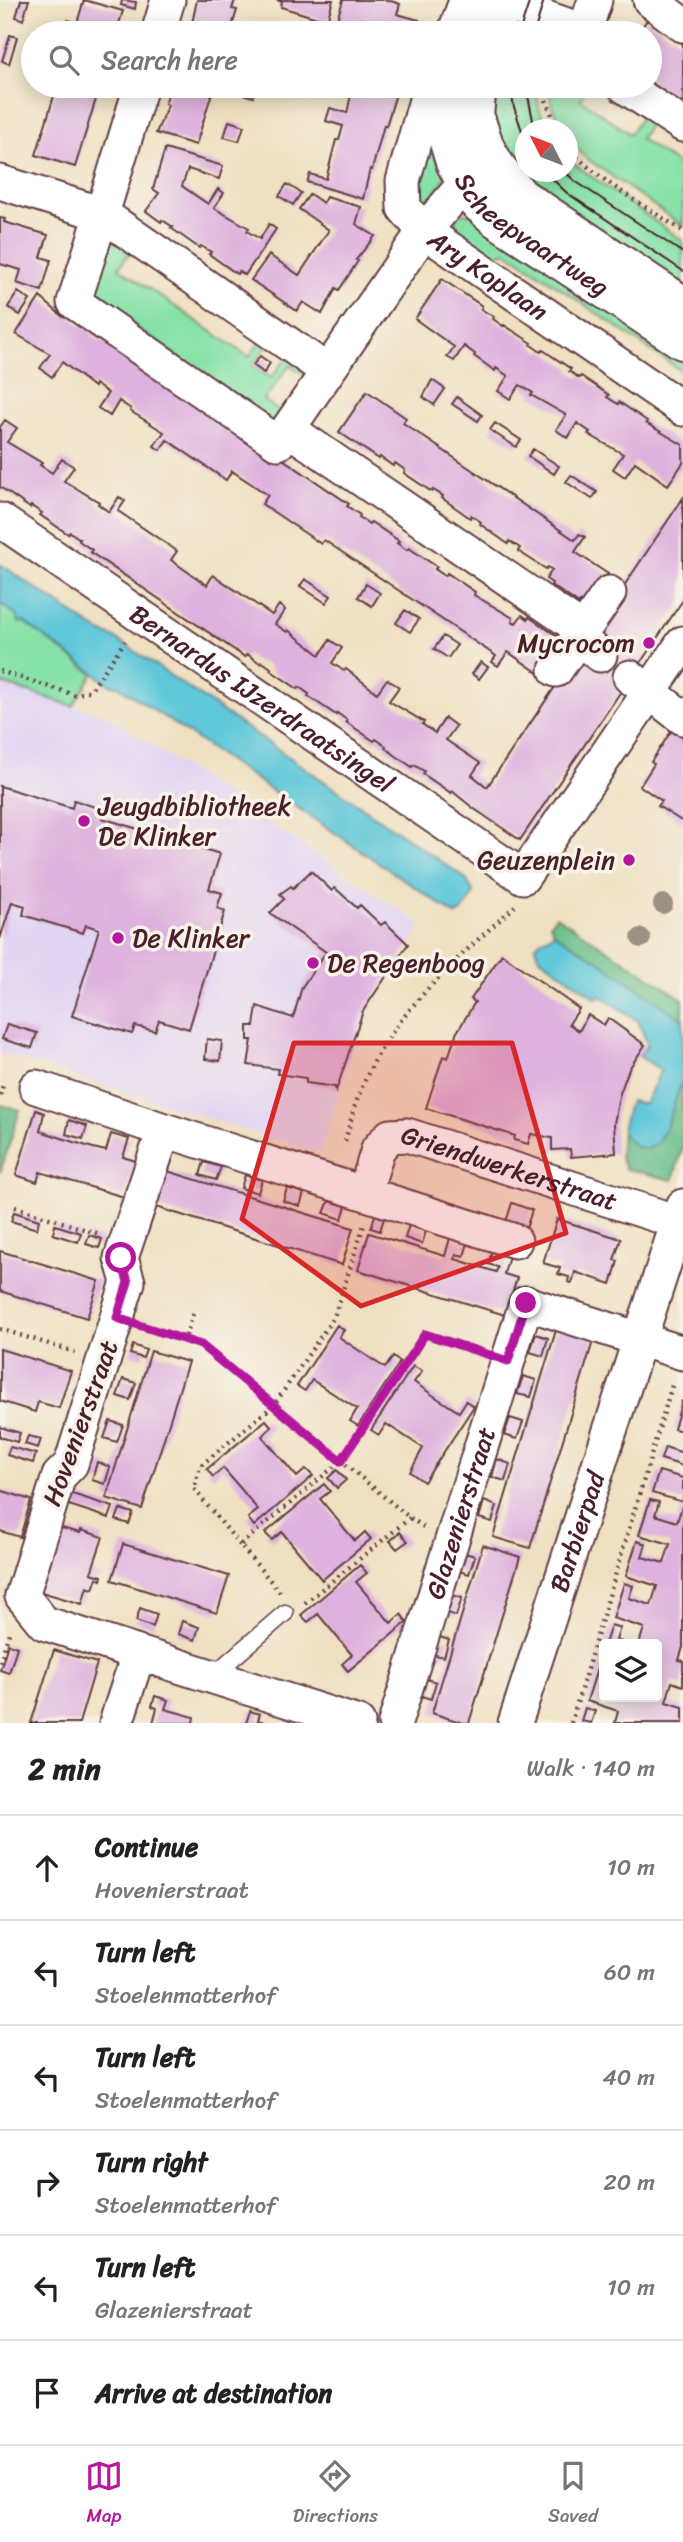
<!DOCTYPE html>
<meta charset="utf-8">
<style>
body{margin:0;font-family:Sriracha,sans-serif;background:#f2f2f2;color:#222}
.controls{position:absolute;right:21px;bottom:21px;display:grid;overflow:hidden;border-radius:7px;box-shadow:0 4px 18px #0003}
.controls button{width:63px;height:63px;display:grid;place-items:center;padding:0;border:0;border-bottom:2px solid #e0e0e0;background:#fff;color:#222;font:35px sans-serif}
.compass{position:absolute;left:515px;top:119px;width:63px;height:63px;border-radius:50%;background:#fff;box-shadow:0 4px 18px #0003;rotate:312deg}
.stop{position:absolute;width:21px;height:21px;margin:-16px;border:5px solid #b5179e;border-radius:50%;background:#fff}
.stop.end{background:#b5179e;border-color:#fff;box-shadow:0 2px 7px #0008}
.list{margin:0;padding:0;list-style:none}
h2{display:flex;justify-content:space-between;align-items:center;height:91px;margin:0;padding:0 28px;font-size:30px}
h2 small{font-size:23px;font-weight:400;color:#767676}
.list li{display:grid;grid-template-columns:46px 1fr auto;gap:21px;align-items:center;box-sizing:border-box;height:105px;padding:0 28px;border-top:2px solid #e0e0e0}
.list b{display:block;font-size:26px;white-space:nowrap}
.list p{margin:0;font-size:23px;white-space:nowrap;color:#767676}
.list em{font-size:23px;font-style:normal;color:#767676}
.icon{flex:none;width:38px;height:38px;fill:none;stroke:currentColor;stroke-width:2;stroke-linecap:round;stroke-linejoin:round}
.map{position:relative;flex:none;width:683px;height:1723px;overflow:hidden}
.search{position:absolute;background:#fff;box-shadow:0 4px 18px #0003;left:21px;right:21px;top:21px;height:77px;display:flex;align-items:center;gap:18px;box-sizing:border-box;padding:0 24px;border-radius:38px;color:#767676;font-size:26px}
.sheet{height:721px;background:#fff}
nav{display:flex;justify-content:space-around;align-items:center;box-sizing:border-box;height:98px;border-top:2px solid #e0e0e0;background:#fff;font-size:19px;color:#767676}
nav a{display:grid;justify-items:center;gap:4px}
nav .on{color:#b5179e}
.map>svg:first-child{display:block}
.built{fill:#e2d4f3}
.green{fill:#87e2a8;stroke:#68806a;stroke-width:2}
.forest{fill:#6dc08c;stroke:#5c705c;stroke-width:2}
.water{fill:#5ec8d9;stroke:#547482;stroke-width:2}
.building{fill:#deb1de}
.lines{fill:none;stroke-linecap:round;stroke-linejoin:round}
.lane-casing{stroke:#633c42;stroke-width:19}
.street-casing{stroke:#633c42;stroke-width:37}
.secondary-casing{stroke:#633c42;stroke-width:42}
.path{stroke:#633c42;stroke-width:4.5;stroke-dasharray:2 5;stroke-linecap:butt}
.lane{stroke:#fff;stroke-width:16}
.street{stroke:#fff;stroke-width:33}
.secondary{stroke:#fff;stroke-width:38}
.tram{stroke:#4a1f2b;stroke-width:2}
.tree{fill:#9c9180}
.route{stroke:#b5179e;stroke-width:9}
.marked{fill:#d62828;fill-opacity:0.2;stroke:#d62828;stroke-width:5;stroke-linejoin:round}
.poi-dot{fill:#b5179e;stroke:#f7f3e8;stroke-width:2.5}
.labels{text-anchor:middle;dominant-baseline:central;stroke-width:7;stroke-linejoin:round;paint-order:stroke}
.street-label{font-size:26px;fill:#4a1f2b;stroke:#f7f3e8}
.poi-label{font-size:26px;fill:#4a1f2b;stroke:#f7f3e8;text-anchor:start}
</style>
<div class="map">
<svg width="683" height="1723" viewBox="0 0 683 1723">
<rect width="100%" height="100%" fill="#f7f3e8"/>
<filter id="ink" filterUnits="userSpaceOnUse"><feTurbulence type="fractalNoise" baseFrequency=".0143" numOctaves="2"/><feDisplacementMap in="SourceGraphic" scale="14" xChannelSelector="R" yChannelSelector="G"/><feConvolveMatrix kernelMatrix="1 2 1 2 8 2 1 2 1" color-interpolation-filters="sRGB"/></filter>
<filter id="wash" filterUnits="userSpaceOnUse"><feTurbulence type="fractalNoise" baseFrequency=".00686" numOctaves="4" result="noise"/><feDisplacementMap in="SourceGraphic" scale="28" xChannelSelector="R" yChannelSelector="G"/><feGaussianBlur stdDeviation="1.57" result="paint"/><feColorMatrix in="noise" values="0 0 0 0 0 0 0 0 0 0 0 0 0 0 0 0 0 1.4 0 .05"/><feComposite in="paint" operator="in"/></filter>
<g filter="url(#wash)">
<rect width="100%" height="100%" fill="#efe0c1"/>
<path class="built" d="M0 683 108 716 422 925 373 1000 359 1030 320 1153 0 1053Z"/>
<path class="green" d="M487 86H536L539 108 547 129 526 130V172H568V160L683 241V294L502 163Z
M548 86H588L580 99 630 134 642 116 651 122 640 139 683 168V226L586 158 568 139V130L563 129 552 106Z
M437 94 451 167 433 197 422 200 413 195Z
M456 213 472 214 683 351V372L506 251 480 260 455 230Z
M115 240 131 250 119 268 249 357 262 339 269 343 253 365 271 378 288 356 309 371 305 376 290 365 264 400 284 415 279 422 265 420 97 299 91 286 110 242Z
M0 603 93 674 73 706 0 683Z"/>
<path class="forest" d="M556 916 683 999V1020L554 933 550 924Z
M683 1078V1146L673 1180 625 1169 620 1157 622 1129 625 1137 666 1127Z
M0 1105 20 1110 0 1173Z"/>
<path class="water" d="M0 564 100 632 113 637 133 650 465 878 474 893 461 913 456 915 118 686 110 685 24 622 20 623 16 615 0 603Z
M554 933 605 965 683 1020V1078L666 1127 657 1143 647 1149 637 1147 625 1137 622 1129 630 1101 645 1104 661 1070 639 1056 648 1045 638 1021 600 995 596 998 539 957 535 947 541 940Z"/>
<g id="blocks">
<path class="building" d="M21 0H29L23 20 16 17Z
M84 0 123 11 116 33H64L68 20 77 23Z
M122 0 136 2 135 9 121 5Z
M197 0H235L232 9 237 10 230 33H187L189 28H191Z
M277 0H333L327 21 281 7 282 2Z
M343 0H388L400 4 397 14 419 20 415 33H372L375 23 362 19 359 27 337 20Z
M647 20 683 44V107L650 84V33H638Z
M10 35 17 37 9 64 2 61Z
M57 86H100L75 167 36 155Z
M171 86H214L196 145 156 133 168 105 165 104Z
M240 86H256L253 97 238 93Z
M353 86H396L394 93 396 94 386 126 384 125 372 170 370 169 363 199 307 182 310 174 326 179 336 140H339L343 126 326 121 330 108 347 113Z
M229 121 244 126 239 141 224 137Z
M165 149 223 166 219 179 188 169 182 186 208 204 218 189 224 193 214 208 249 228 247 231 260 239 269 224 276 229 245 275 239 271 237 274 209 254 211 252 201 246 199 248 171 228 173 227 162 220 161 222 146 211 159 193 153 189Z
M287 184 301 193 293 205 279 196Z
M310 194 323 203 326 197 361 207 356 224 375 236 356 260 358 261 339 290 336 288 322 314 303 302 297 311 251 280 269 255 299 275 329 230 299 209Z
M0 218 5 219 4 222 48 235 41 257 51 260 42 291 17 283 21 270 0 264Z
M442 279 482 306 481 309 494 317 493 319 503 326 504 325 532 343 531 345 541 352 543 350 571 369 569 371 579 378 581 376 609 395 607 397 618 404 619 402 647 421 646 423 683 445V463L668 485 635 462 625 477 613 469 623 454 588 434 590 432 577 423 568 438 556 430 566 415 531 395 533 393 520 385 510 399 498 391 508 376 496 368 495 371 474 356 475 354 464 346 454 361 447 357 454 347 415 319Z
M18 292 30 300 20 315 8 307Z
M40 297 63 317 65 314 93 334 91 335 102 342 103 340 131 359 130 361 140 368 141 366 169 385 168 387 178 394 179 392 194 399 349 504 347 506 360 515 359 517 369 524 371 522 399 541 397 543 407 550 409 548 437 567 435 569 445 576 447 573 475 592 474 595 513 618 512 621 516 623 522 615 528 619 529 617 557 636 556 638 562 642 540 674 508 652 498 666 492 662 496 656 324 540 321 544 262 504 268 495 232 471 226 480 167 440 160 450 154 446 164 432 130 411 131 409 119 401 110 416 98 408 108 393 95 384 94 387 62 362 52 377 40 368 50 354 16 334Z
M260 356 270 363 264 373 253 365Z
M432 380 445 389 434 405 423 397Z
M367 391 406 418 403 423 575 540 579 534 585 537 575 552 608 574 586 606 580 602 579 604 551 585 552 583 546 579 552 570 548 567 546 569 518 551 520 548 509 541 508 544 480 524 481 522 471 515 470 518 442 498 443 496 433 490 432 492 404 473 405 470 395 463 393 466 380 457 379 459 339 432Z
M457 397 482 415 478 421 452 404Z
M5 420 17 428 7 442 42 463 40 465 52 473 62 459 74 467 64 481 99 502 98 504 109 512 119 497 125 501 118 511 177 551 171 560 188 572 207 585 213 575 272 615 279 605 285 610 275 624 287 632 288 630 320 655 330 640 342 648 332 663 344 671 346 669 377 693 387 679 399 687 389 701 424 722 422 724 435 733 445 718 456 726 446 740 480 763 472 775 487 787 578 653 593 639 603 617 683 498V600L520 840 473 808 452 791 451 793 423 774 424 771 414 765 412 767 385 748 386 746 376 739 374 741 346 722 347 720 337 713 336 715 308 696 309 694 299 687 298 689 270 670 271 668 261 661 260 663 247 654 245 657 90 552 92 550 79 541 80 539 70 532 68 534 40 515 42 513 31 506 30 508 0 487V427Z
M495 423 521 440 516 447 490 430Z
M533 449 559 466 554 474 528 456Z
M571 475 597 492 592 499 566 482Z
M305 579 331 596 326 603 300 586Z
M366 584 380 593 372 606 358 597Z
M405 610 419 619 410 632 396 623Z
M443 636 457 645 448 658 434 649Z
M481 662 488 667 479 679 472 674Z
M672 730 683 737V822L658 806 662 801 640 786 654 764 651 762Z
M0 786 72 808 74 800 104 810 102 818 220 854 209 889 222 893 217 908 225 911 189 1029 159 1020 155 1031 135 1026 132 1034 72 1016 99 929 86 925 83 933 23 915 25 906 12 902 0 939Z
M311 871 332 891 335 888 357 908 360 905 381 925 385 922 408 944 363 1011 336 1091 335 1087 306 1083V1078L277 1074 278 1069 248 1065 252 1040H248V1026H254L257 1006 293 1018 302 987 326 952 270 913 284 899 280 894 291 886 293 888Z
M502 954 579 1009 569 1024 579 1031 588 1015 604 1025 608 1018 645 1045 629 1069 619 1096 614 1124 616 1153 571 1157 570 1149 552 1150V1138L531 1134 528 1144 514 1140 515 1136 426 1108 443 1056 448 1058 456 1034 475 1002 471 999Z
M7 1024 37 1033 32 1048 2 1039Z
M207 1039 222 1041 220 1061 205 1059Z
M36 1110 44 1113 40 1131 93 1148 106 1151 111 1134 129 1139 123 1157 136 1161 124 1197 40 1172 37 1182 16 1175Z
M69 1120 87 1126 83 1139 66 1134Z
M204 1162 221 1167 216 1180 200 1175Z
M164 1170 353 1228 342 1265 153 1206Z
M245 1175 262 1180 258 1193 241 1188Z
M287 1188 304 1193 300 1206 283 1201Z
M329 1201 346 1206 342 1219 324 1213Z
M512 1203 532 1210 525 1232 505 1225Z
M14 1212 39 1220 37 1229 11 1221Z
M375 1215 384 1218 380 1231 371 1228Z
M557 1219 621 1239 614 1260 618 1261 611 1284 575 1272 572 1283 568 1282 569 1277 558 1274 560 1268 543 1263Z
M55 1225 81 1233 78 1242 53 1234Z
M409 1225 426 1231 422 1244 405 1238Z
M369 1233 445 1256 450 1238 460 1241 468 1243 464 1256 456 1254 455 1259 496 1272 498 1267 488 1264 492 1251 509 1256 504 1274 517 1278 505 1315 358 1270Z
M89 1235 102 1239 99 1248 86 1244Z
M0 1251 99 1281 87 1318 0 1291Z
M337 1325 344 1330 339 1337 385 1368 393 1357 400 1362 358 1426 350 1421 357 1409 312 1380 305 1391 297 1386Z
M557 1327 594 1338 530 1548 493 1537Z
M536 1334 548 1338 543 1356 530 1352Z
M133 1345 146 1350 143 1358 130 1354Z
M0 1349 71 1371 59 1408 38 1402 35 1412 0 1401Z
M151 1351 188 1362 142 1509 106 1498Z
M413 1366 422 1371 414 1382 437 1398 459 1412 466 1401 474 1406 424 1482 410 1472 423 1448 386 1424 379 1435 371 1430Z
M523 1376 536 1380 531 1397 517 1394Z
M123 1379 136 1383 130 1400 117 1396Z
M682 1401H683V1431L674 1429Z
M510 1418 523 1422 517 1439 504 1435Z
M266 1420 272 1427 262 1436 279 1456 297 1477 306 1469 313 1476 254 1526 248 1518 258 1510 241 1489 223 1468 213 1477 207 1469Z
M110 1421 123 1425 117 1442 104 1438Z
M0 1427 20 1433 17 1442 0 1437Z
M28 1436 41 1439 38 1448 25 1444Z
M10 1447 36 1454 33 1463 7 1455Z
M665 1447 683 1453V1466L661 1459Z
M497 1459 510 1464 505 1481 492 1477Z
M97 1462 110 1467 105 1484 92 1480Z
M337 1470 346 1480 337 1488 328 1478Z
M659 1471 683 1478V1502L652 1493Z
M324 1484 330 1491 320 1499 355 1541 365 1532 371 1539 322 1580 282 1532 272 1540 265 1533Z
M0 1490 31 1500 20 1537 0 1531Z
M69 1493 113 1507 109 1518 66 1504Z
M650 1500 659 1502 655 1515 677 1522 683 1503V1647L679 1660 683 1661V1686L672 1682 666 1702 683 1707V1723H615L618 1711 587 1701 598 1666 604 1668V1697H657V1644H639L644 1628 613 1618 624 1583 633 1586 629 1598 651 1605 657 1586 626 1576 637 1541 646 1544 642 1557 664 1563 670 1544 639 1535Z
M484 1501 497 1506 492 1522 479 1518Z
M120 1509 133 1513 129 1524 116 1520Z
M58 1527 80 1533 81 1530 103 1537 91 1573 102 1576 101 1580 97 1578 93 1589 87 1587 82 1604 38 1591Z
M400 1532 408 1541 397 1549 390 1541Z
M123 1544 229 1576 217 1613 112 1580Z
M483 1545 520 1557 469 1723H463L432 1713Z
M461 1552 475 1556 469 1574 456 1570Z
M360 1565 367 1573 356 1582 373 1602 391 1623 401 1614 407 1622 348 1671 342 1664 352 1655 318 1614 308 1622 301 1615Z
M449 1594 462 1598 456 1616 443 1611Z
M140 1608 157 1614 153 1627 136 1621Z
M182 1621 199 1627 195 1640 178 1634Z
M611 1625 620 1628 616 1640 626 1644H605Z
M436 1636 449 1640 444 1657 431 1654Z
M8 1644 17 1647 9 1673 0 1670Z
M54 1650 97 1663 79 1723H31Z
M423 1678 436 1682 431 1699 418 1695Z
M155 1696 168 1700 165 1709 194 1717 193 1723H153L157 1708 152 1706Z
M585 1708 595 1711 591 1723 581 1721Z
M250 1711 260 1714 258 1720 267 1723H246Z"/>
</g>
</g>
<g filter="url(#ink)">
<use href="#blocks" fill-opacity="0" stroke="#633c42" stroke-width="2"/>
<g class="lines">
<defs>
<path id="lane" d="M212 1676 285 1613"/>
<g id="street">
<path d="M495 0 584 31"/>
<path d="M650 0 683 25"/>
<path d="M158 33 168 0"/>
<path d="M584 33 595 0"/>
<path id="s1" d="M430 86 403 181 404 208 424 231 683 409"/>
<path d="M624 86 683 125"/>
<path d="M489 171 466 182 424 231 288 429 574 624 585 644 600 655"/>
<path d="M0 182 102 214 141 86"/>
<path d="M278 443 74 302 102 214 326 370"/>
<path id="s2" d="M0 520 523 877 683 643"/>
<path d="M556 670 609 593"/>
<path d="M630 677 683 718"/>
<path d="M36 1087 164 1130 515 1241"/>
<path id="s3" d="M365 1192 378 1149 390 1136 407 1135 678 1222"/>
<path d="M22 1596 59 1476 71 1464 128 1282 121 1258 164 1130"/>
<path d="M22 1596 44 1623 358 1723"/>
<path d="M116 1723 138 1655"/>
<path id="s4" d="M395 1723 526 1303 683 1353"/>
<path id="s5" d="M515 1723 683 1206"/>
</g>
<g id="secondary">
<path d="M457 33 469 0"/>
<path d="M492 33 504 0"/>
<path id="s6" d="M444 86 442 118 455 162 476 200 498 219 683 340"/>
<path d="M477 86 474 115 485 148 496 167 520 197 683 306"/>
</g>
</defs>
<use href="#lane" class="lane-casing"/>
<use href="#street" class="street-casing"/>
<use href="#secondary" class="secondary-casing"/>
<path class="path" d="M545 86 546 100 558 130
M568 146C590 176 650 209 683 231
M0 671 75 695 91 690 125 641
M570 859 582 865
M0 1095 4 1082
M345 1141C350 1124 354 1106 361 1090 389 1016 458 958 515 906
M15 1207 99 1234
M193 1314 185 1339 201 1345 410 1518 424 1527
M146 1327 185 1339
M0 1329 75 1352
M240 1545 194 1489 200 1466 274 1405 334 1317 364 1225
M280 1592 240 1545 341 1461 425 1334 479 1352
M305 1603 410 1518
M0 1662 10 1630
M571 1723 673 1382"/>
<use href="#lane" class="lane"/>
<use href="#street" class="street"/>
<use href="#secondary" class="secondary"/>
<path class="tram" d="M519 33 530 0
M534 33 544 0
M512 86 513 104 526 143
M526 86 535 130
M545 172 567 193 683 271
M565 172 575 181 683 253"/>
</g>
<g class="tree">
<circle cx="663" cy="904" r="10"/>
<circle cx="641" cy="938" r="10"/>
</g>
</g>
<g class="lines" filter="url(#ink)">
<path class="route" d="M121 1258 128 1282 117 1318 201 1345 341 1461 425 1334 508 1361 526 1303"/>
</g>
<path class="marked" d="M294 1043H512L566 1233 361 1306 242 1219Z"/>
<g class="poi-dot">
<circle cx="649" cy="643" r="7"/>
<circle cx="84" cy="821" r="7"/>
<circle cx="629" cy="860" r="7"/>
<circle cx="118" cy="938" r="7"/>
<circle cx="313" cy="963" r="7"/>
</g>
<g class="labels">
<g class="street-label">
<text stroke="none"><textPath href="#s6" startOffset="186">Scheepvaartweg</textPath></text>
<text stroke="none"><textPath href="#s1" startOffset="234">Ary Koplaan</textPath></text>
<text stroke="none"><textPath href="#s2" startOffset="317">Bernardus IJzerdraatsingel</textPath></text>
<text stroke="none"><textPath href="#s3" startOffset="187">Griendwerkerstraat</textPath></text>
<text transform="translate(80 1423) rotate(-70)">Hovenierstraat</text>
<text stroke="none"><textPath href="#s4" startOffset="220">Glazenierstraat</textPath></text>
<text stroke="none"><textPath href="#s5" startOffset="201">Barbierpad</textPath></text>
</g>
<g class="poi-label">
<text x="635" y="643" text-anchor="end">Mycrocom</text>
<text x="98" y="806">Jeugdbibliotheek<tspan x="98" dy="30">De Klinker</tspan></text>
<text x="615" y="860" text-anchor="end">Geuzenplein</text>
<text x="132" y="938">De Klinker</text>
<text x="327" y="963">De Regenboog</text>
</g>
</g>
</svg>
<div class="controls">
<button><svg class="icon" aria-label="layers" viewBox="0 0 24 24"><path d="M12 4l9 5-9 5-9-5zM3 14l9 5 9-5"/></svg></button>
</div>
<svg class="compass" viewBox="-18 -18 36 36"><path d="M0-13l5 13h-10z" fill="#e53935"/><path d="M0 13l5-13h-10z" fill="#767676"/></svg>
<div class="stop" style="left:121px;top:1258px"></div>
<div class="stop end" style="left:526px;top:1303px"></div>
<div class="search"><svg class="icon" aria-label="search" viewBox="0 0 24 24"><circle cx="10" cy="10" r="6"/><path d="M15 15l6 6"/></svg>Search here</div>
</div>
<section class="sheet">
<h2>2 min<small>Walk · 140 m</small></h2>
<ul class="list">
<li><svg class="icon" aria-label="ahead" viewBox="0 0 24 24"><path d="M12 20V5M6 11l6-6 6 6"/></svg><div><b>Continue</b><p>Hovenierstraat</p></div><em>10 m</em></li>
<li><svg class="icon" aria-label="left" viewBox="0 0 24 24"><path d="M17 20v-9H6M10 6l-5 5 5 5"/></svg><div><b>Turn left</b><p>Stoelenmatterhof</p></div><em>60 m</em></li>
<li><svg class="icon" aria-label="left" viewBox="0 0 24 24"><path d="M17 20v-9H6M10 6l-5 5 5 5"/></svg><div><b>Turn left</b><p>Stoelenmatterhof</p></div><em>40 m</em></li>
<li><svg class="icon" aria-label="right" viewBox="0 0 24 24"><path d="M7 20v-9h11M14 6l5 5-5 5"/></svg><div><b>Turn right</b><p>Stoelenmatterhof</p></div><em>20 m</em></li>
<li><svg class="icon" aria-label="left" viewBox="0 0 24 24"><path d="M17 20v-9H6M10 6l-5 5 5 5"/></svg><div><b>Turn left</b><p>Glazenierstraat</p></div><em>10 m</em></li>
<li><svg class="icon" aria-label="arrive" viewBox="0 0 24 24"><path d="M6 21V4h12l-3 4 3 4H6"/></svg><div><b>Arrive at destination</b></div></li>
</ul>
</section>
<nav>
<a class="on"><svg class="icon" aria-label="map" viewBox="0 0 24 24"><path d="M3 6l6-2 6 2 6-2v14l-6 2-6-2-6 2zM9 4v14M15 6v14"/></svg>Map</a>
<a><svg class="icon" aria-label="directions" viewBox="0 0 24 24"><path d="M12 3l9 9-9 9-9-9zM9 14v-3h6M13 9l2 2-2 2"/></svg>Directions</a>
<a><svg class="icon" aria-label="saved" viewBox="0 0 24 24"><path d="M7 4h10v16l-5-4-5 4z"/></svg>Saved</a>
</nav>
